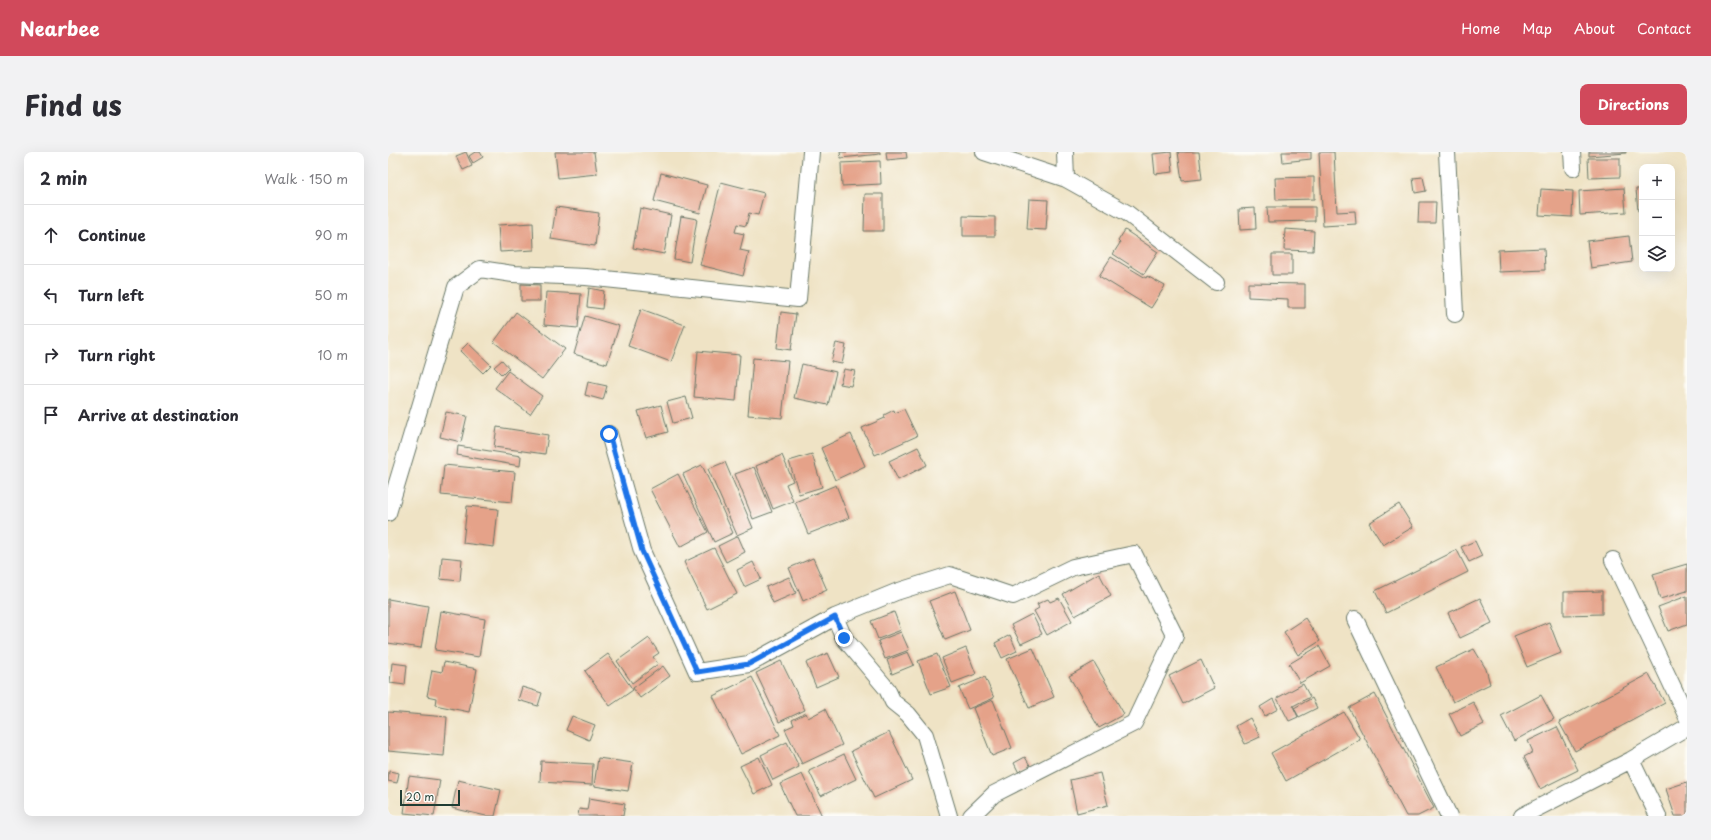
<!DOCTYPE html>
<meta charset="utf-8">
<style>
body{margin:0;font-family:"Playpen Sans",sans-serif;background:#f2f2f3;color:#2b2b33}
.controls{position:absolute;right:12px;top:12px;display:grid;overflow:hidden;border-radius:8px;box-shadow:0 4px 16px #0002}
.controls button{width:36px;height:36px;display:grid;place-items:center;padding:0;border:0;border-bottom:1px solid #e1e1e2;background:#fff;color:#2b2b33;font:20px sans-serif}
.scale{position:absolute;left:12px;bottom:10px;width:60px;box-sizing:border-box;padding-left:4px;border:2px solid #1f3d34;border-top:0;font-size:11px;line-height:14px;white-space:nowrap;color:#1f3d34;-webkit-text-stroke:3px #fdfcf7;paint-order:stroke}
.stop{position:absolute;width:12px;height:12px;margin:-9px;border:3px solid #1a73e8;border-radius:50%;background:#fff}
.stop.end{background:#1a73e8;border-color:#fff;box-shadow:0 1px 4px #0008}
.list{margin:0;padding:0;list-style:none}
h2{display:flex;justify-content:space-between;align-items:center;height:52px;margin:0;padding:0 16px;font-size:17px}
h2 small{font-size:13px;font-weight:400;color:#7c7c81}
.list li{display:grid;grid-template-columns:26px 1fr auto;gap:12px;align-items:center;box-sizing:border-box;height:60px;padding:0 16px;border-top:1px solid #e1e1e2}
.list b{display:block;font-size:15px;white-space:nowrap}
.list em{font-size:13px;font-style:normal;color:#7c7c81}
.icon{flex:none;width:22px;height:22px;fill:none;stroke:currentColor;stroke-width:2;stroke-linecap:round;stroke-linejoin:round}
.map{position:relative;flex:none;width:1299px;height:664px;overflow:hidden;border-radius:8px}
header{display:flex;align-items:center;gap:24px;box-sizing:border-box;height:56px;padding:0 20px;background:#d1495b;color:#fff}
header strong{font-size:19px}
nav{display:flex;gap:22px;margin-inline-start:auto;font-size:14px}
.intro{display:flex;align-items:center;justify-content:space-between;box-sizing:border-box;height:96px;padding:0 24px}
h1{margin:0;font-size:28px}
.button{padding:10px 18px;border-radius:8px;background:#d1495b;color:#fff;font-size:14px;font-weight:700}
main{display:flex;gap:24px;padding:0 24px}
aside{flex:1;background:#fff;border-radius:8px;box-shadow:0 4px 16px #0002}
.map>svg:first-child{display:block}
.building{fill:#e5a289}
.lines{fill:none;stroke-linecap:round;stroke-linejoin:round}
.street-casing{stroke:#687767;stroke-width:18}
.street{stroke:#fff;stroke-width:16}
.route{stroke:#1a73e8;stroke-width:5}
</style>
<header>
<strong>Nearbee</strong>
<nav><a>Home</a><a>Map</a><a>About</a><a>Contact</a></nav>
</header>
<div class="intro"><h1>Find us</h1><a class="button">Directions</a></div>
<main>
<aside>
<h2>2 min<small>Walk · 150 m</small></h2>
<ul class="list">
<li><svg class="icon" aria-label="ahead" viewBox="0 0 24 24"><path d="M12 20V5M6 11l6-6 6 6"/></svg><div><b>Continue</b></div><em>90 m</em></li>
<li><svg class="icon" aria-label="left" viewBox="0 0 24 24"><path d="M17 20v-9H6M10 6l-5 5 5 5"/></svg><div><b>Turn left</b></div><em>50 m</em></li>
<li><svg class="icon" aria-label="right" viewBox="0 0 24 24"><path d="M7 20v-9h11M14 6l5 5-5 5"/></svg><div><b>Turn right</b></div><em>10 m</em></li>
<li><svg class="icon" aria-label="arrive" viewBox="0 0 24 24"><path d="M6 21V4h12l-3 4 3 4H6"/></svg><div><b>Arrive at destination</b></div></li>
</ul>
</aside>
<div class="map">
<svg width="1299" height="664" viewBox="0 0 1299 664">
<rect width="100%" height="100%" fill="#fdfcf7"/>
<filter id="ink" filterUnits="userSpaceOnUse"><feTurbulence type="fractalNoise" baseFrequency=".025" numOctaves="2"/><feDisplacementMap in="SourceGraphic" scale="8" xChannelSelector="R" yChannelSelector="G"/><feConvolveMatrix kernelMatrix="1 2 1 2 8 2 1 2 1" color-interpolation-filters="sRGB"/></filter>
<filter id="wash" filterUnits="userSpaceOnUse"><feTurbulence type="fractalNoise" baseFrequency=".012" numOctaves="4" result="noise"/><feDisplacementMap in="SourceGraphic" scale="16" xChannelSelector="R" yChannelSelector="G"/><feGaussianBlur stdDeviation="0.9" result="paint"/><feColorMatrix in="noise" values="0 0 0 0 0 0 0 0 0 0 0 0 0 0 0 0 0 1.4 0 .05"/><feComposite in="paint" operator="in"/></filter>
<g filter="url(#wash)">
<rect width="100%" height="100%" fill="#efe3c5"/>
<g id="blocks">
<path class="building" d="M78 0 84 14 75 18 68 4Z
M87 0H92L95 5 85 11 81 4Z
M167 0H206L209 22 170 26Z
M452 0H492V2L453 6Z
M498 0H518L519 6 499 8Z
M783 0 785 20 767 22 765 2Z
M790 0H811L814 27 794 29Z
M894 0H923V7L895 10Z
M931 0H946L949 60 967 59 968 72 935 74Z
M1201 0H1238V1L1201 4Z
M1200 6H1232V25L1201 26Z
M492 9 493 32 454 34 453 11Z
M273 21 319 33 312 61 266 49Z
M926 25V47L888 48 887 26Z
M1035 25 1038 39 1027 41 1025 26Z
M333 30 376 41 370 63 361 61 358 74 349 72 347 80 356 82 352 98 361 100 355 124 312 113Z
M1236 36 1238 60 1192 63 1191 39Z
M1153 37 1185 39 1184 65 1151 63Z
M1248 37H1254V59H1250Z
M1284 39 1286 56 1284 57Z
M477 42H495V79H476Z
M641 47 660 48 658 78 639 77Z
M1031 50H1048L1047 71H1030Z
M168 55 211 61 207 94 163 87Z
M879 55H927V69L880 70Z
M252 56 283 63 276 102 245 96Z
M867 56 868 77 852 78 851 57Z
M293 64 309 67 302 110 286 107Z
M575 64 607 65V84H575Z
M145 71 146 98 112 100 110 73Z
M897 77 926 79 925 99 896 98Z
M737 78 770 100 756 122 725 102 732 91 730 89Z
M1241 84 1244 110 1203 116 1199 89Z
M1156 96 1157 118 1111 120 1110 98Z
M884 102H904V123H884Z
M723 105 758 126 759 124 777 134 763 156 711 124Z
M860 131 917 132V156H900V147L860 145Z
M133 132 152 133V149H133Z
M201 136 216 139 214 157 199 155Z
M158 140 193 142 190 176 156 173Z
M253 157 297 173 283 210 240 194Z
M128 160 177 197 154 227 106 190Z
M393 160 408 162 403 198 389 196Z
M197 164 231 174 219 212 186 202Z
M80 191 103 213 95 221 72 199Z
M448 191 458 193 454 212 443 210Z
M310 199 352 203 348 249 306 245Z
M365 206 400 209 394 266 360 263Z
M114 208 121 216 114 223 106 215Z
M414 212 448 220 440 253 406 246Z
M456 217 467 219 463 234 452 232Z
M120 219 154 244 142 262 107 236Z
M200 230 219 234 215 248 197 243Z
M298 245 304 266 285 271 279 250Z
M273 253 280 280 258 286 250 259Z
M516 257 529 284 487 303 474 276 497 266 496 263 506 258 507 261Z
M58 260 79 264 73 290 52 285Z
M109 275 160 283 157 302 106 295Z
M463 282 477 314 447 328 433 296Z
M70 294 133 304 132 314 69 303Z
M530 295 539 313 510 328 501 309Z
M424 302 434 335 411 342 401 309Z
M394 303 405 329 398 332 405 349 385 357 368 314Z
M337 310 365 376 349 383 320 317Z
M56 313 127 320 124 350 53 343Z
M314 313 345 381 326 390 295 322Z
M366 315 384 360 365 367 347 322Z
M290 322 320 380 292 395 262 337Z
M448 333 461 366 420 382 407 350Z
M1011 352 1025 375 995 393 981 371Z
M79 354 110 357 106 395 75 391Z
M350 384 357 400 338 410 330 394Z
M1087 389 1094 404 1081 410 1073 395Z
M326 396 349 442 319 457 296 410Z
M1069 398 1080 420 998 461 987 439Z
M54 405 74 407 72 429 52 427Z
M425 406 439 438 415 449 401 416Z
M365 410 373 427 356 435 349 418Z
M1299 412V439L1272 447 1265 422Z
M711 421 723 444 687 464 675 442Z
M401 425 408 441 385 451 378 435Z
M567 439 582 478 557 488 541 449Z
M1214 439V462L1176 463V440Z
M1299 444V472L1280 479 1270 455Z
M671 446 684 469 659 483 646 459 651 456 649 452 660 447 662 450Z
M1092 446 1104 471 1072 486 1060 461Z
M0 447 40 454 33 496 0 491Z
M53 459 97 467 91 505 47 498Z
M506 460 513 478 490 487 483 469Z
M644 462 654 482 633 492 623 473Z
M917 466 932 489 910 503 896 480Z
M1161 470 1173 501 1139 515 1126 484Z
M513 480 521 498 497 507 490 489Z
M622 483 629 499 614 506 607 491Z
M261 486 271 501 265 505 270 512 244 531 229 509Z
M931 494 942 514 912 531 901 512Z
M578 496 588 522 564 531 554 506Z
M645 496 666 545 641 556 619 507Z
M1086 497 1098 517 1102 532 1065 550 1048 515Z
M520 500 526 513 504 522 499 508Z
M440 501 451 525 428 535 418 511Z
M220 502 245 538 222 554 197 519Z
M549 502 563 535 543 542 530 509Z
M813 508 826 536 795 552 781 524Z
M393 509 417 558 391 570 368 521Z
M56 510 89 517 81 560 47 553 48 546 39 544 44 518 54 520Z
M706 510 736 562 711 576 681 524Z
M4 511 19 513 17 533 2 531Z
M275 514 282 524 252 546 245 536Z
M1261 522 1277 551 1187 599 1171 570Z
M364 525 392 583 353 602 325 544Z
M597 525 606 546 580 557 571 536Z
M915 532 922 545 905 554 910 565 901 569 889 546Z
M134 535 154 541 150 554 130 548Z
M987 542 1046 656 1030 664H1018L961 556Z
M1153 543 1166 567 1126 589 1113 564Z
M924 546 929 556 911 565 906 556Z
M885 547 890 557 877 564 872 555Z
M605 548 624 596 604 604 585 556Z
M1085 550 1096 572 1072 584 1061 562Z
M437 557 454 593 414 612 397 577 406 573 404 568 418 561 420 566Z
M0 560 59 565 56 604 0 599Z
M956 560 972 587 898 629 883 601Z
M184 564 207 573 201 588 178 578Z
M862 566 872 585 857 592 848 574Z
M1169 575 1190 618 1152 637 1136 605 1145 600 1140 589Z
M501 580 524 628 486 646 463 599Z
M399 590 411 615 385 628 373 603Z
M456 602 468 627 433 644 421 619Z
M371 605 384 633 366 642 352 614Z
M637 605 643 615 631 621 626 611Z
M210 606 245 611 240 639 206 634Z
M153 609 205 612 204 633 152 630Z
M1 619 11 621 9 631 0 629Z
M712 621 720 653 689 661 682 628Z
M414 622 434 664H407L392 632Z
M21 624 52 628 46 664 16 661Z
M70 628 113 638 107 664H98L64 656Z
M1299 630V664H1287L1278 637Z
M201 646 237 652 235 664H190L191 657 199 658Z"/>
</g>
</g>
<g filter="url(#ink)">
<use href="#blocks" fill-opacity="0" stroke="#687767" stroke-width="1"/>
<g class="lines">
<defs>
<path id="street" d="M596 0 678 27 739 61 828 130
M677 0 678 27
M1059 0 1067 162
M1184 0 1185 16
M221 282 254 399 309 520 361 512 447 465 456 486 499 537 505 550 520 562 537 583 561 664
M0 361 68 135 92 117 125 122 198 125 410 147 423 0
M1225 408 1299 565
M447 465 508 440 562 423 625 444 685 415 746 402 787 484 746 571 606 642 583 664
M967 467 1061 664
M1243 608 1270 664
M1134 664 1243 608 1299 575"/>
</defs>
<use href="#street" class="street-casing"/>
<use href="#street" class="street"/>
</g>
</g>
<g class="lines" filter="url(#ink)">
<path class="route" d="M221 282 254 399 309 520 361 512 447 465 456 486"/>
</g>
</svg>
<div class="controls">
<button>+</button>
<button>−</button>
<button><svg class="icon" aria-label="layers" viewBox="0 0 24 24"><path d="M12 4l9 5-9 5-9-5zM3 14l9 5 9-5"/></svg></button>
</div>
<div class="scale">20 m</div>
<div class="stop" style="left:221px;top:282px"></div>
<div class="stop end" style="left:456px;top:486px"></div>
</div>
</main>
